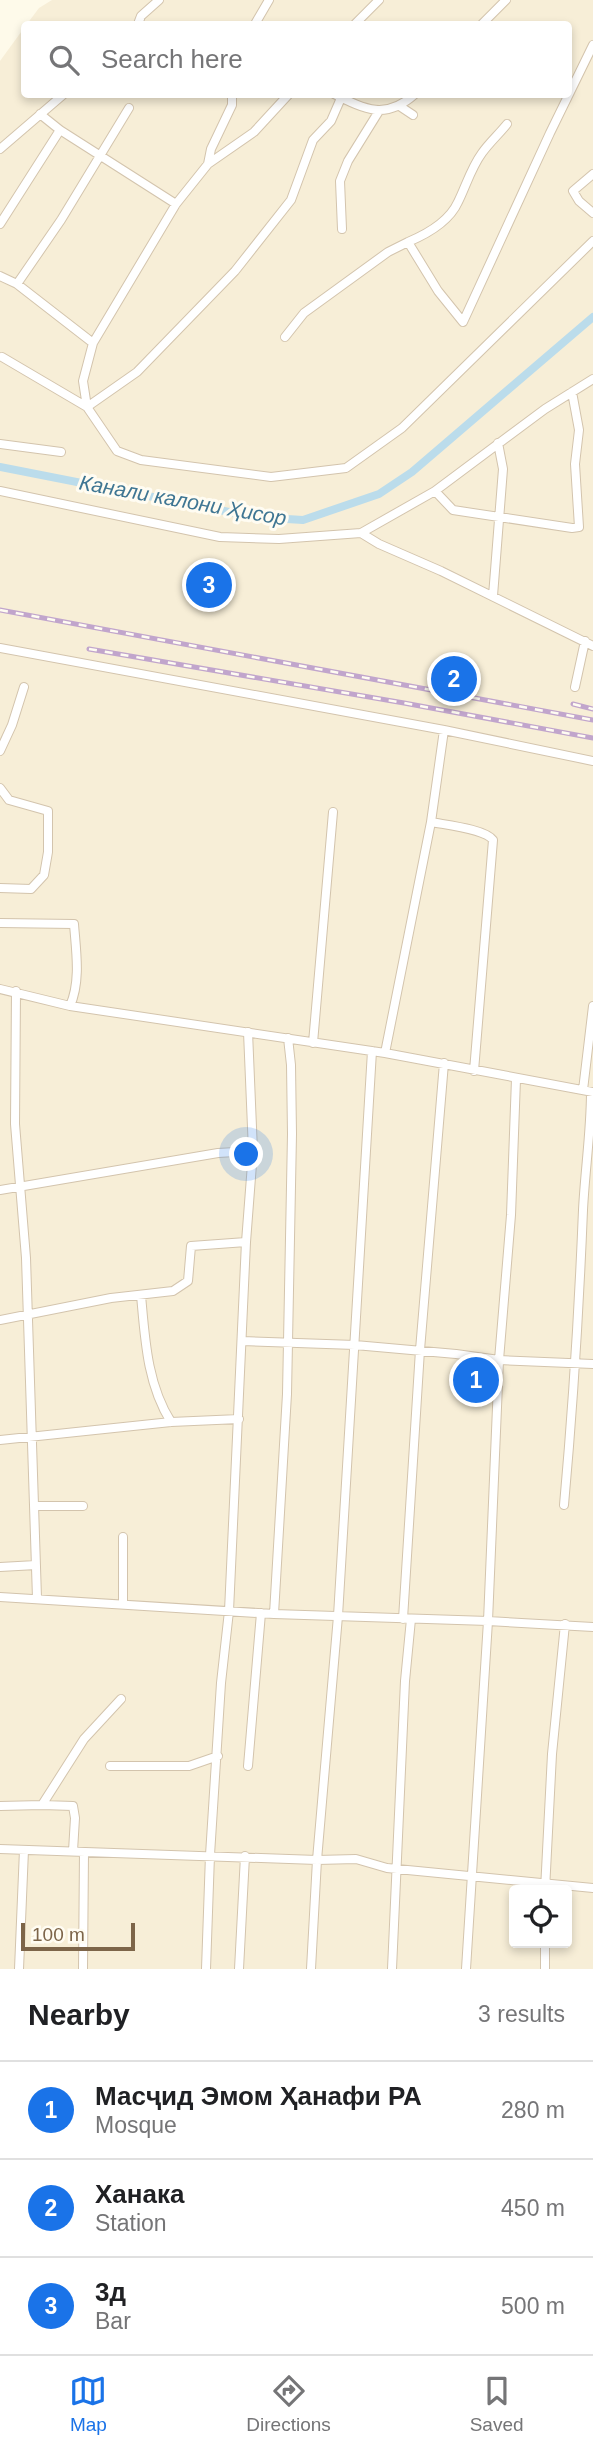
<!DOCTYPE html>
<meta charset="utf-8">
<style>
body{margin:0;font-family:Helvetica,sans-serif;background:#f6f6f6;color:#202124}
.controls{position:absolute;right:21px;bottom:21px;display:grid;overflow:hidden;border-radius:7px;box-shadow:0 4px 10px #0003}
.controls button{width:63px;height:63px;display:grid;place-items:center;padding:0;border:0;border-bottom:2px solid #e0e0e0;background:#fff;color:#202124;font:35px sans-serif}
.scale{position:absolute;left:21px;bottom:18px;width:114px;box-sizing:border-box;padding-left:7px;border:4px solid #7d6549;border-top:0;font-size:19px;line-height:24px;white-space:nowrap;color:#7d6549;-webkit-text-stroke:5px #fffcf2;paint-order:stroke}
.you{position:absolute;left:247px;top:1155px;width:24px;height:24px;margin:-18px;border:5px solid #fff;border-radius:50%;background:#1a73e8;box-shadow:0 0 0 10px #1a73e833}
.badge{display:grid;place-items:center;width:46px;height:46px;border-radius:50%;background:#1a73e8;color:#fff;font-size:23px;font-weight:700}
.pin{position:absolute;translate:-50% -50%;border:4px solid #fff;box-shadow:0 2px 7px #0006}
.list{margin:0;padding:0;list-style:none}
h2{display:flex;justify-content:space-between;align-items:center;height:91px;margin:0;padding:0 28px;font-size:30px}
h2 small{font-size:23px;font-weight:400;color:#757577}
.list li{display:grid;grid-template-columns:46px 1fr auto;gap:21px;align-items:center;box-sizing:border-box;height:98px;padding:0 28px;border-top:2px solid #e0e0e0}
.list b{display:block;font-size:26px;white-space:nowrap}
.list p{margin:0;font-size:23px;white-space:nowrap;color:#757577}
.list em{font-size:23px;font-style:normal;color:#757577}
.icon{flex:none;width:38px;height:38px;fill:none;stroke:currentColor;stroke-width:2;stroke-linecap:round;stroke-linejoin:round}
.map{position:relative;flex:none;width:593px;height:1969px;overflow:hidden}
.search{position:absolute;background:#fff;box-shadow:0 4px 10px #0003;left:21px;right:21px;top:21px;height:77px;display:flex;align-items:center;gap:18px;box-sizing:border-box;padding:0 24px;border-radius:7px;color:#757577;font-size:26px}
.sheet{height:385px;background:#fff}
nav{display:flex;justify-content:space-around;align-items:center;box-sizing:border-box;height:98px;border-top:2px solid #e0e0e0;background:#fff;font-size:19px;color:#757577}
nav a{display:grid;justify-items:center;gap:4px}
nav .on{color:#1a73e8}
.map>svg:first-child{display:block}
.residential{fill:#f7eed7;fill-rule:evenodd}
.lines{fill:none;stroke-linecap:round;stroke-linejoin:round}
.canal{stroke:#bbdceb;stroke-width:8}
.minor-casing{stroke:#d3c4ad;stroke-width:10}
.minor{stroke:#fff;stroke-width:8}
.rail-casing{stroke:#c1a5cc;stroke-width:5}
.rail{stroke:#fffcf2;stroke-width:2.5;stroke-dasharray:8;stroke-linecap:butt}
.labels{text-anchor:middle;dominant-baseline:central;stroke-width:6;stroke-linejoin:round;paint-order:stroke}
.water-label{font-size:21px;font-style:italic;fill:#3f7693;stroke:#fffcf2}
</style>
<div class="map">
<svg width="593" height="1969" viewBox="0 0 593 1969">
<rect width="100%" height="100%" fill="#fefaea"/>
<path class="residential" d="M52 0H593V1969H0V61L24 28V94H568V24H27L39 8ZM514 1890H567V1943H514Z"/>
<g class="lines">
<path class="canal" d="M0 467 255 517 303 520 379 494 412 472 593 317"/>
<defs>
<path id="minor" d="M138 24 141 16 159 0
M255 24 269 0
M355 24 379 0
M482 24 506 0
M232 94V105L211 149 208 164 176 204 93 343 83 381 87 407 117 451 141 460 271 477 346 468 402 428 593 241
M334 94C366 110 386 120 415 94
M401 107 413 115
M40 114 60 130
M507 124C499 134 489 143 482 153 471 168 466 186 458 202 449 222 427 234 408 242L438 291 463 322 550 133 593 45
M0 149 64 94
M208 164 254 132 289 94
M593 174 573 191 579 201 593 213
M0 224 60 130 176 204
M342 229 340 181 348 161 379 111
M0 276 17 284 93 343
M17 284 61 220 129 108
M285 337 304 313 388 252 408 242
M2 357 87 407 137 372 235 271 291 200 313 140 331 121 341 98
M0 444 61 452
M0 491 220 537 279 539 361 533 435 491 545 409 593 379
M435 491 453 510 572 528 579 527 575 464 579 430 572 392
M361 533 379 544 441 571 593 646
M493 596 503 469 498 443
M0 648 444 730 593 761
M575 687 585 641
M0 751 12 725 24 687
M0 788 9 800 48 811V852L44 875 31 889 0 888
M431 822C446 825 485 829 493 840L474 1071
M0 923 74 924C76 951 81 981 70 1006
M0 989 70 1006 385 1053 593 1092
M16 991 15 1124 26 1258 37 1598
M313 1043 333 812
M385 1053 431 822 444 730
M583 1090 593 1006
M0 1190 218 1153 253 1151
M141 1295C145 1339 147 1384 171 1422
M0 1320 111 1298 173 1291 188 1281 191 1246 246 1242
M242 1341 355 1345 456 1354 499 1360 593 1364
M0 1440 171 1422 239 1419
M564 1505C573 1406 579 1309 583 1210 585 1170 591 1131 591 1092
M34 1506H83
M123 1537V1604
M0 1567 36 1565
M0 1597 274 1614 488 1621 593 1627
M274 1614 287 1394 292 1134 291 1065 288 1038
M403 1619 420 1350 444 1063
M110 1766H189L218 1756
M248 1766 261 1613
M0 1806 42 1805
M0 1849 317 1860 356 1859 387 1868 593 1888
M73 1851 75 1818 73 1806 42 1805 84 1739 121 1699
M545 1890 552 1754 565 1624
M19 1969 24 1850
M83 1969 84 1852
M206 1969 210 1855 221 1683 229 1611 246 1242 253 1151 248 1032
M239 1969 245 1856
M311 1969 317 1860 338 1616 372 1051
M392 1969 405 1681 411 1619
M466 1969 488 1621 499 1360 511 1215 516 1079
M545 1969V1943"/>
</defs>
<use href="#minor" class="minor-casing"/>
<use href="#minor" class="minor"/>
<defs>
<path id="rail" d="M0 610 593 720
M89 649 404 703 593 738
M573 704 593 709"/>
</defs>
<use href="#rail" class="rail-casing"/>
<use href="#rail" class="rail"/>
</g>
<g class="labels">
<g class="water-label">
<text transform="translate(183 500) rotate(10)">Канали калони Ҳисор</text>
</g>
</g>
</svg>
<div class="controls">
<button><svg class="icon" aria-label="locate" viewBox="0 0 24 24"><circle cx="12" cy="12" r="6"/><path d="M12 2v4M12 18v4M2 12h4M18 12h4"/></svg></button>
</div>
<div class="scale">100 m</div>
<div class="you"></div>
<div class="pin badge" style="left:476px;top:1380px">1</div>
<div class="pin badge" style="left:454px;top:679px">2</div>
<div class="pin badge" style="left:209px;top:585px">3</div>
<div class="search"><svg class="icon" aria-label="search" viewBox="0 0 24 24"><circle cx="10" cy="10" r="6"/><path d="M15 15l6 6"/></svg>Search here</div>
</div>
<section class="sheet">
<h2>Nearby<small>3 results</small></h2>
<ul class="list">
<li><span class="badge">1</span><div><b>Масҷид Эмом Ҳанафи РА</b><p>Mosque</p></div><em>280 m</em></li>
<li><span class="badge">2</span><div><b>Ханака</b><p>Station</p></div><em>450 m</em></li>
<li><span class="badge">3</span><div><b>3д</b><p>Bar</p></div><em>500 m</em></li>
</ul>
</section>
<nav>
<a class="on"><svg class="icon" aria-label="map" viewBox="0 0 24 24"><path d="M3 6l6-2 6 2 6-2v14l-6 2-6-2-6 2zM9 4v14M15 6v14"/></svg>Map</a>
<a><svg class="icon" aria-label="directions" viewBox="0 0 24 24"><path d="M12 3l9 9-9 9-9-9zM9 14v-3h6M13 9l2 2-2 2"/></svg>Directions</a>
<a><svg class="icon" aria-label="saved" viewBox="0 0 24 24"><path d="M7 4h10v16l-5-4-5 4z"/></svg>Saved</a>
</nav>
